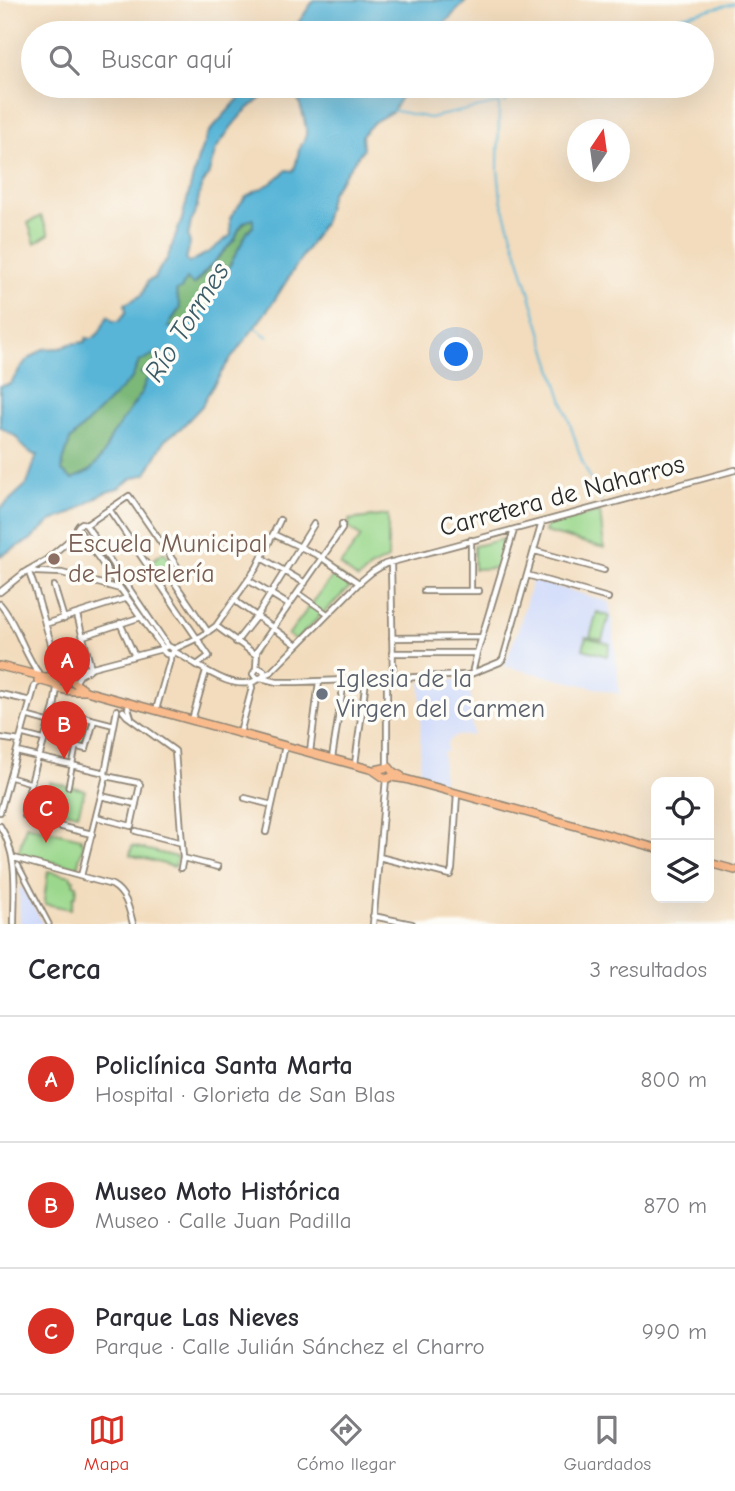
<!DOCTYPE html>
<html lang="es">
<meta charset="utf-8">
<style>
body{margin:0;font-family:"Comic Neue",sans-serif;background:#f2f2f3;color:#2b2b33}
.controls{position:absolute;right:21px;bottom:21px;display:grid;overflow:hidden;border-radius:14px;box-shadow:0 7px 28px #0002}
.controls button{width:63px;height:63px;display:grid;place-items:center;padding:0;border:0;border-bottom:2px solid #e1e1e2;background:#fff;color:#2b2b33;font:35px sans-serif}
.compass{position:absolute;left:567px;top:119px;width:63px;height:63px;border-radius:50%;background:#fff;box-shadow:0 7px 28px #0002;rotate:13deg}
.you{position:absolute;left:457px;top:355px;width:24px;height:24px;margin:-18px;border:5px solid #fff;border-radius:50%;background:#1a73e8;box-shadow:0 0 0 10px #1a73e833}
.badge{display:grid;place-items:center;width:46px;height:46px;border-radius:50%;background:#d93025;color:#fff;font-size:23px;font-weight:700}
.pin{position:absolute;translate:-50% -58px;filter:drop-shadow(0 2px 4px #0008)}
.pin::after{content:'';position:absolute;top:37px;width:24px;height:21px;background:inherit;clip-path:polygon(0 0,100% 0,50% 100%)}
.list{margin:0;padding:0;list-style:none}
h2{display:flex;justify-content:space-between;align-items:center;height:91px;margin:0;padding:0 28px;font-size:30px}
h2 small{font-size:23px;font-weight:400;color:#7c7c81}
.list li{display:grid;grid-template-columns:46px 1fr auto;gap:21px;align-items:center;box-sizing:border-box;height:126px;padding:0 28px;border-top:2px solid #e1e1e2}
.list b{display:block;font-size:26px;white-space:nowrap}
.list p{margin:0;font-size:23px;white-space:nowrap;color:#7c7c81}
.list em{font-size:23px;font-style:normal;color:#7c7c81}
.icon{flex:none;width:38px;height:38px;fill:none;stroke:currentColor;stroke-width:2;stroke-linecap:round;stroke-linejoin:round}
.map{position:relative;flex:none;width:735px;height:924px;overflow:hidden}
.search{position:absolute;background:#fff;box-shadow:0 7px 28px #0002;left:21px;right:21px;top:21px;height:77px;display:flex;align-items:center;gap:18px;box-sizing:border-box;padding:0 24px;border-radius:38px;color:#7c7c81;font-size:26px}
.sheet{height:469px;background:#fff}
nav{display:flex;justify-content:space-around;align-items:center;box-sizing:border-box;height:98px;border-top:2px solid #e1e1e2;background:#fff;font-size:19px;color:#7c7c81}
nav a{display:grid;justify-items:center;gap:4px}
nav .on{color:#d93025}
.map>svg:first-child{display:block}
.built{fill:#cfdafa}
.green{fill:#9bd88d;stroke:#63825c;stroke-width:2}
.forest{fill:#7cb878;stroke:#547252;stroke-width:2}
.water{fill:#59b5d7;stroke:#427081;stroke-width:2;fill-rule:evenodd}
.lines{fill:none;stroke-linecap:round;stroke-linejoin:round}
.stream{stroke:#59b5d7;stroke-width:2}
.pedestrian-casing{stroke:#8e8474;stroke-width:7}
.minor-casing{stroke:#8e8474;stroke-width:8}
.trunk-casing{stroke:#8e8474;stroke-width:10}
.pedestrian{stroke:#fff;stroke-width:3.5}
.minor{stroke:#fff;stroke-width:4.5}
.trunk{stroke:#fabb8c;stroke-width:7}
.education-dot{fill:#8d6e63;stroke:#fdfcf7;stroke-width:2.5}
.worship-dot{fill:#6b7280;stroke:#fdfcf7;stroke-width:2.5}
.labels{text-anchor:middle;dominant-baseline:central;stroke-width:7;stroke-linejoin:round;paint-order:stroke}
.street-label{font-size:26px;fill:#2b2b2b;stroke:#fdfcf7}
.education-label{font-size:26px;fill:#785e54;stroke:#fdfcf7;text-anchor:start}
.worship-label{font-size:26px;fill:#5b616d;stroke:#fdfcf7;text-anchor:start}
.water-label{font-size:28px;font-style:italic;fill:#3b5b67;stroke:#fdfcf7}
</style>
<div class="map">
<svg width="735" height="924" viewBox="0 0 735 924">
<rect width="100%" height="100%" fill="#fdfcf7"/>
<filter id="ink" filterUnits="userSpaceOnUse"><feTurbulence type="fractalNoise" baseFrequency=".0143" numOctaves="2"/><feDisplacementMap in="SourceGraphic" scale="14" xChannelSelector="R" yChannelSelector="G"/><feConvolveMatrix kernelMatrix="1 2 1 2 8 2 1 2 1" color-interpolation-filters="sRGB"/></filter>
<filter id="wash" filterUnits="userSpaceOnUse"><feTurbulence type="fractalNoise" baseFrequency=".00686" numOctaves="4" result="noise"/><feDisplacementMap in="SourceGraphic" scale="28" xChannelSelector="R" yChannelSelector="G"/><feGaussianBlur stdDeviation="1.57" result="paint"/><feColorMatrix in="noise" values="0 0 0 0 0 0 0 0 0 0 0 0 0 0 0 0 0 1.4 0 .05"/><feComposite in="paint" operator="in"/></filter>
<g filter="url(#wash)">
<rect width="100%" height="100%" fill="#f2dcbd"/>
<path class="built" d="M534 580 610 602 620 694 504 666 519 627 532 581Z
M470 679 473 735 454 736 447 743V752H443V782L420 776 421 682Z
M23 887 43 924H20L19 889Z"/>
<path class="green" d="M41 216 49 234 35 243 28 223Z
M600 512 604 548 545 532 547 525Z
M388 515V559L370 568 358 579 340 565 361 537 349 528V520Z
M508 538 499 568 474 569V546Z
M164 552 176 569 161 579 150 562Z
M336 572 352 584 351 586 296 640 288 635Z
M597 612 609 616 602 640 590 637Z
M586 637 610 644 607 656 583 649Z
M73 717 91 722 84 745 66 741Z
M50 782 85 790 78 814 44 806Z
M26 825 81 838V842L84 843 77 867 48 861 47 864 19 855V851Z
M132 846 177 857 175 867 130 855Z
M48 871 71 876V879L74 880 73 884 77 885 76 896H74L71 909 45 904 44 900Z"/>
<path class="forest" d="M254 218 253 226 248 231 208 306 185 329 168 327 180 308 175 291 187 279 194 285 235 239 239 229 245 222Z
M159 352 160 357 150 368 142 373 149 375 141 394 111 437 103 455 90 471 72 479 62 471 63 462 70 440 132 378 139 362Z"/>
<path class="water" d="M314 0H467L435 33H291Z
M250 86H270L261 98 242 114 232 126 216 149 208 176 201 187 195 215 191 222 188 237 190 243 186 260 189 263 209 252 231 235 230 218 246 196 270 184 287 170 293 171C297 164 297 158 299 150 301 145 305 140 306 135 308 122 297 99 294 86H407L393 111 374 122 362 135 363 149 331 193 324 222 272 304 227 364 208 394 202 406 181 428 165 440 146 474 133 478 117 489 104 493 70 514 51 521 30 540 0 556V509L27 484 37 455H34L21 445 18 438 0 427V386L10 384 25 362 43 349 61 348 70 344 85 342 86 338 92 339 99 333 108 316 113 321H119L126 312 125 304 142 295 148 281 155 278 160 268 167 259 182 219 198 158 208 133ZM253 219V227L248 231 208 306 185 329 168 327 171 321 180 308 176 291 181 289 187 279 193 285 235 239 239 229 244 222ZM159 352 160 357 150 368 141 373 148 376 141 394 111 437 103 455 90 471 72 479 62 471 63 462 70 440 132 378 139 362Z"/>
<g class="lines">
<path class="stream" d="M623 33 633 28 735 3
M505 103 508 96 526 86
M392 110 429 118 499 103 498 169 501 199 552 368 582 461 601 501
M255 328 268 337"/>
</g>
</g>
<g filter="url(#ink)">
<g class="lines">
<defs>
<path id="pedestrian" d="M298 593 328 614
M27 716 49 722
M22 734 45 740
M10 777 31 783
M68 787 76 747
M18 865 49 924"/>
<path id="minor" d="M109 509 209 656 197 665
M86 525 168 646 174 649 172 655 166 654 163 651V648L168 646
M79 531 77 528 79 525 82 523 86 525 129 496 179 569 160 583
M80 532 163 648
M273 534 319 556 359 583
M535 551 604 570
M262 556 265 560 305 583
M391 562 393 678
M28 570 35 589 59 671V676
M30 570 36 572 62 573 120 589
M527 575 608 598
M170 576 208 632
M248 580 289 605
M54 586 64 619
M424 591H479
M471 591V540
M0 592 25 572 46 560 79 532
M235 599 238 603 297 645
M0 604C18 625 23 654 40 675
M77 615 91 668
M120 623 133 652 136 655
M45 624 127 598
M216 626 256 655
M83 636 141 617
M392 638 482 637
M236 642 258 614 314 524
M174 649 202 636 216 626 223 616 257 567 280 520
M175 652C197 663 233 695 259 679
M392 653H477
M256 669 259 668 264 671V675L261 678H256L253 674 256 669 257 651 342 529V524
M473 673V669L477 653 514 530
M62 675 162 649
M264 675 271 672 359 583 372 572 385 564 735 470
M261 678 277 682H297L468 675 500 662 503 659 542 522
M75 683 80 675 89 670
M57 688 54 708 40 754 38 757 24 810 25 816 28 819 92 834
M0 694 31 701
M128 708 131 718
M156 710 170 660V655
M123 711 127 716 175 751 183 858 181 868
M94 720 86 749 62 743 71 714 114 725
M192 720 206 671
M240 733 252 688 251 683
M0 738 20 741
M17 752 105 773
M310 752 319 682
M332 758 344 681
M355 764 366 680
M387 767V678
M101 796 136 804
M245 798 272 805
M0 812 35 685 41 681
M96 817 131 826 140 785 139 783 106 776
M0 826C19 856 14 890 14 924
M57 826 61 809
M136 831 182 843
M266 832 285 746
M379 857 450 875 452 869 457 794
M14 858 112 885C126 893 129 908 133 924
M183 858 218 867
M81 876 106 776 105 773 117 710
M373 916 412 924
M373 924 386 779"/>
<path id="trunk" d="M0 666 45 677 59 676 69 679 86 691 373 770 386 779 391 777 405 779 656 848
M38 680 53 684
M54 683C58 692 74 691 84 691
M375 770 389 767 393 772 401 776
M709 863 735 870"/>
</defs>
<use href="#pedestrian" class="pedestrian-casing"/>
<use href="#minor" class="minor-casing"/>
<use href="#trunk" class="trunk-casing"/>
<use href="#pedestrian" class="pedestrian"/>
<use href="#minor" class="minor"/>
<use href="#trunk" class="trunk"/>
</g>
</g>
<circle class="education-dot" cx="54" cy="559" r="7"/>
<circle class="worship-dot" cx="322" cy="694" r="7"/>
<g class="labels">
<g class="street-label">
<text transform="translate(562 496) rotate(-15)">Carretera de Naharros</text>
</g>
<g class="education-label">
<text x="68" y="544">Escuela Municipal<tspan x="68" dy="30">de Hostelería</tspan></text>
</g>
<g class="worship-label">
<text x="336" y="679">Iglesia de la<tspan x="336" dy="30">Virgen del Carmen</tspan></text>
</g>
<g class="water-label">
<text transform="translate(187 322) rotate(-58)">Río Tormes</text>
</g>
</g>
</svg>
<div class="controls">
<button><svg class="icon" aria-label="locate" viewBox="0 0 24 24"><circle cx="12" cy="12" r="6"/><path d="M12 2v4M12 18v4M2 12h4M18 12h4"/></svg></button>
<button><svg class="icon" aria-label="layers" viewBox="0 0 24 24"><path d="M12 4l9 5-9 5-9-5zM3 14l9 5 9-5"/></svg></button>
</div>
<svg class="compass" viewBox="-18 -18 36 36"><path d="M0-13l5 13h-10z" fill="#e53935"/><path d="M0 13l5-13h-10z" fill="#7c7c81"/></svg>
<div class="you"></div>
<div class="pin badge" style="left:67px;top:695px">A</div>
<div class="pin badge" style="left:64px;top:759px">B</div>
<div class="pin badge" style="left:46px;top:843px">C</div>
<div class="search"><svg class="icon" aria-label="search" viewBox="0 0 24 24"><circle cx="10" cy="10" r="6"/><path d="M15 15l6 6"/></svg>Buscar aquí</div>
</div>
<section class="sheet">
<h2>Cerca<small>3 resultados</small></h2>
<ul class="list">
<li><span class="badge">A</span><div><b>Policlínica Santa Marta</b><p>Hospital · Glorieta de San Blas</p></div><em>800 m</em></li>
<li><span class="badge">B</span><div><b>Museo Moto Histórica</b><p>Museo · Calle Juan Padilla</p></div><em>870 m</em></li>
<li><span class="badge">C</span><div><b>Parque Las Nieves</b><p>Parque · Calle Julián Sánchez el Charro</p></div><em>990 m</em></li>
</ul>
</section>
<nav>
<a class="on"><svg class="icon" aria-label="map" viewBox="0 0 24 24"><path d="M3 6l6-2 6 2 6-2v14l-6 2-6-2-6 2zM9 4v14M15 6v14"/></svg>Mapa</a>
<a><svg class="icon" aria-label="directions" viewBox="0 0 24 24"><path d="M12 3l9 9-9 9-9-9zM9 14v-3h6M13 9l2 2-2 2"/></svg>Cómo llegar</a>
<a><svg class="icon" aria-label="saved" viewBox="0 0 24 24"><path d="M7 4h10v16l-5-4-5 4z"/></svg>Guardados</a>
</nav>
